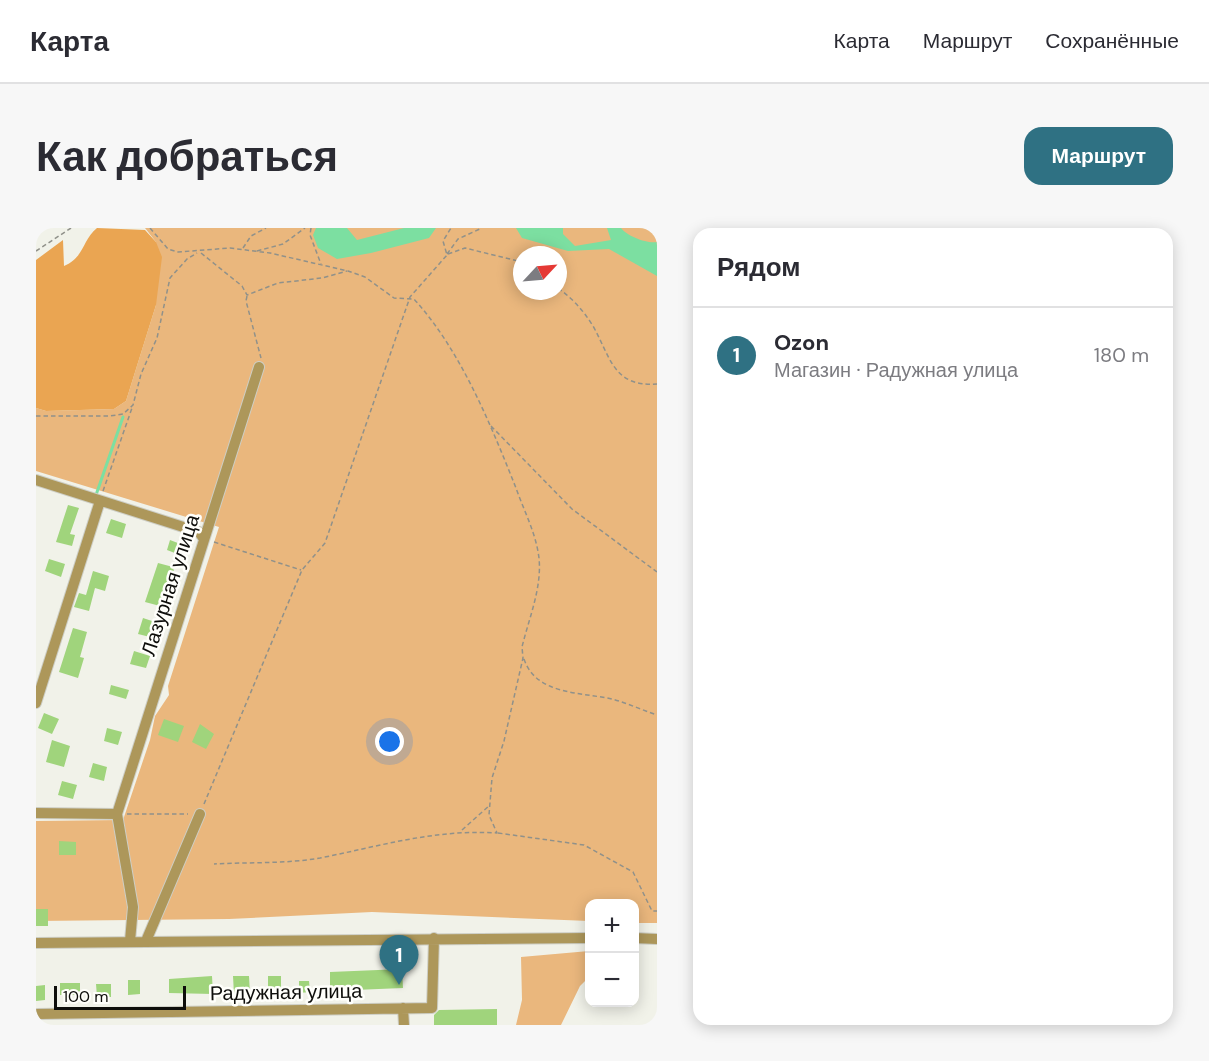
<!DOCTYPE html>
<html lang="ru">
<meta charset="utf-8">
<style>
body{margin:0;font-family:"DM Sans",sans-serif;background:#f7f7f7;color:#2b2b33}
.controls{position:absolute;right:18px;bottom:18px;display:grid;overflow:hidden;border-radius:12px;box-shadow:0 3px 15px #0003}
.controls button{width:54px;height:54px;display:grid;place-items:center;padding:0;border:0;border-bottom:2px solid #e1e1e2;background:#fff;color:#2b2b33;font:30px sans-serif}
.compass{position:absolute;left:477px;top:18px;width:54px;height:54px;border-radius:50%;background:#fff;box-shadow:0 3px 15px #0003;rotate:64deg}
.scale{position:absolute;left:18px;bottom:15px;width:132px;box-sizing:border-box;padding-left:6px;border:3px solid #0e0e0b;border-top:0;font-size:16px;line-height:21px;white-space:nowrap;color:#0e0e0b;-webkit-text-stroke:4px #fffffb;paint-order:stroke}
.you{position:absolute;left:354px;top:514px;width:21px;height:21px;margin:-15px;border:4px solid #fff;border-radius:50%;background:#1a73e8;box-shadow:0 0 0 9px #1a73e833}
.badge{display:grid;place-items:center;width:39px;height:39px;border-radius:50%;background:#2f7183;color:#fff;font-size:20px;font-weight:700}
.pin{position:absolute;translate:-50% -50px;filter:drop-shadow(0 2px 3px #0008)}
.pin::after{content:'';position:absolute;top:32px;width:21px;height:18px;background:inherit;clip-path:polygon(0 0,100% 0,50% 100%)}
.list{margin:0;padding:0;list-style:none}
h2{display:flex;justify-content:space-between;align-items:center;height:78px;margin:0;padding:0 24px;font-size:26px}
h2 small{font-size:20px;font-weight:400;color:#7c7c81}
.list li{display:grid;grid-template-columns:39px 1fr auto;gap:18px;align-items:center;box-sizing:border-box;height:96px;padding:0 24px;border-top:2px solid #e1e1e2}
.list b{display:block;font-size:22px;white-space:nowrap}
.list p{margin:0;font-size:20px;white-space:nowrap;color:#7c7c81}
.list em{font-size:20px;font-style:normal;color:#7c7c81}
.map{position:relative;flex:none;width:621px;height:797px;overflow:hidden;border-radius:18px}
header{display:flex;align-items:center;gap:36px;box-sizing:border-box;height:84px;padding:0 30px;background:#fff;border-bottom:2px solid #e1e1e2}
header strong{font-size:28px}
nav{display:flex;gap:33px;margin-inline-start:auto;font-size:21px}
.intro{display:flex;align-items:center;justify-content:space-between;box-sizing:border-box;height:144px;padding:0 36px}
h1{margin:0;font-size:42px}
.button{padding:15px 27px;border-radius:18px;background:#2f7183;color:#fff;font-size:21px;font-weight:700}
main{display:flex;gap:36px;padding:0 36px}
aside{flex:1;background:#fff;border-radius:18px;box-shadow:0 3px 15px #0003}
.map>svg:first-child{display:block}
.green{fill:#eab77d;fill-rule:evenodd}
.forest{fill:#eaa552}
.water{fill:#7cdfa1}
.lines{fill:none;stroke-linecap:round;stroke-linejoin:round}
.stream{stroke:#7cdfa1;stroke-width:3}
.building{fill:#a0d47c}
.street-casing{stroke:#cdcec5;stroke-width:12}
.path{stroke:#90918a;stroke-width:1.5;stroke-dasharray:4.5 3;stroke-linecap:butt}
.street{stroke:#ad975a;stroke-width:10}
.labels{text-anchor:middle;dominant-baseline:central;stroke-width:5;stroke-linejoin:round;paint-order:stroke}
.street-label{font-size:20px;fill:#0e0e0b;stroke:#fffffb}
</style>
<header>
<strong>Карта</strong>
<nav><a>Карта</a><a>Маршрут</a><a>Сохранённые</a></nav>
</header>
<div class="intro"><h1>Как добраться</h1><a class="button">Маршрут</a></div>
<main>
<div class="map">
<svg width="621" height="797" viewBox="0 0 621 797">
<rect width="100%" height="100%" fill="#f1f2e9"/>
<path class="green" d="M109 0H621V695H599L598 676H554L553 693 336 684 193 691 0 693V593L87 592 114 512 119 488 133 467 132 458 183 299 0 243V180L10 183 78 181 90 173 120 77V14ZM486 27H522V63H486Z
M553 723V749L544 758 525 797H480L486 772 485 729Z"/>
<path class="forest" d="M61 0 109 2 120 14 126 29 120 77 90 173 78 181 10 183 0 180V32L27 12 28 38C49 29 46 12 61 0Z"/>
<path class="water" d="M280 0H311L321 12 368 0H400L393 10 335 25 301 31 282 20 277 7Z
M480 0H527V6L539 18 575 12 571 0H585C591 8 611 16 621 14V48L573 21 532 23 486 10Z"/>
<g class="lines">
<path class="stream" d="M57 266 60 267 87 189"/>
</g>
<path class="building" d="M32 277 43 280 34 306 39 307 36 318 20 314Z
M75 291 90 296 86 310 70 305Z
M134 312 147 317 144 327 131 322Z
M13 331 29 336 25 349 9 343Z
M122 335 137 339 138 344 135 354 130 356 124 378 109 374Z
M57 343 73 348 69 363 59 360 53 383 38 379 43 365 50 367Z
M107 390 122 395 118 410 102 406Z
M37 400 51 404 44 429 48 430 42 450 23 444Z
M98 423 114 428 110 440 94 436Z
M75 457 93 462 90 471 73 466Z
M8 485 23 491 16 506 2 500Z
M128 491 148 498 142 514 122 507Z
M164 496 178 506 170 521 156 514Z
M71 500 86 504 82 517 68 513Z
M16 512 34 518 28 539 10 534Z
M57 535 71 539 68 553 53 549Z
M26 553 41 557 37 571 22 567Z
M23 613 40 614V627H23Z
M0 681H12V698H0Z
M366 741 367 760 294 763V744Z
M176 748 177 766 133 765V751Z
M197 748H213L214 766 198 767Z
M232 748H245V765H232Z
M92 752H104V766L92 767Z
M263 753H273L274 764 263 765Z
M24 755H44V767H24Z
M60 756H75V769H61Z
M9 757V772L0 773V758Z
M461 781V797H398V787L403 782Z"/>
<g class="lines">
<defs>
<path id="street" d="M0 252 163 304 168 311
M0 475 64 273
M0 585 81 586
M598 710 621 711
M94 713 97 679 81 586 223 139
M110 713 164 586
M0 715 554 710
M367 780 368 797
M0 786 396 780 398 710"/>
</defs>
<use href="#street" class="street-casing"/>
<path class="path" d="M114 0 132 21 142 24 194 20 234 25 312 43 329 49 358 70 378 71C425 123 454 195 480 260 488 283 500 305 503 330 506 360 493 390 486 419L487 430 468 513 456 550 453 587 461 605C398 601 345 618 284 630 250 636 213 634 178 636
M275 0 274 7 285 36
M207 20 215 8 230 0
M0 23 35 0
M221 23 247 16 269 0
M165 25 206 58 211 67 242 55 286 50 311 43
M411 26 422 11 446 0
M412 26 429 20 486 34
M522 60C537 71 547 82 557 98 575 130 577 159 621 156
M211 68 210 73 225 130
M0 188H74L87 186 97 177 105 146 121 110 134 50 151 31 161 25
M455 198 536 281 621 344
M67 263 96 180
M178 314 265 342
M488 431C500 467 544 464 576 471 591 475 606 482 621 487
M168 576 266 342 289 315 374 69 411 27 407 13 415 0
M91 586H152
M426 602 454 577
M462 605 548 617 597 644 616 683H621"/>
<use href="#street" class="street"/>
</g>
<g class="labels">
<g class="street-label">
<text transform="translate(134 357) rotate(-72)">Лазурная улица</text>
<text transform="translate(250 764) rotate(-1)">Радужная улица</text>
</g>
</g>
</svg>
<div class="controls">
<button>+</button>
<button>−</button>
</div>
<svg class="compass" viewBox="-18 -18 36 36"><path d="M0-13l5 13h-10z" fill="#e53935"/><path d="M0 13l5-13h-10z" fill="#7c7c81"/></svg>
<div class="scale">100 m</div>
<div class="you"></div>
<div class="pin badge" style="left:363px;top:757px">1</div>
</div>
<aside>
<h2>Рядом<small></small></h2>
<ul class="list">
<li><span class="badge">1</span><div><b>Ozon</b><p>Магазин · Радужная улица</p></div><em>180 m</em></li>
</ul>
</aside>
</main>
